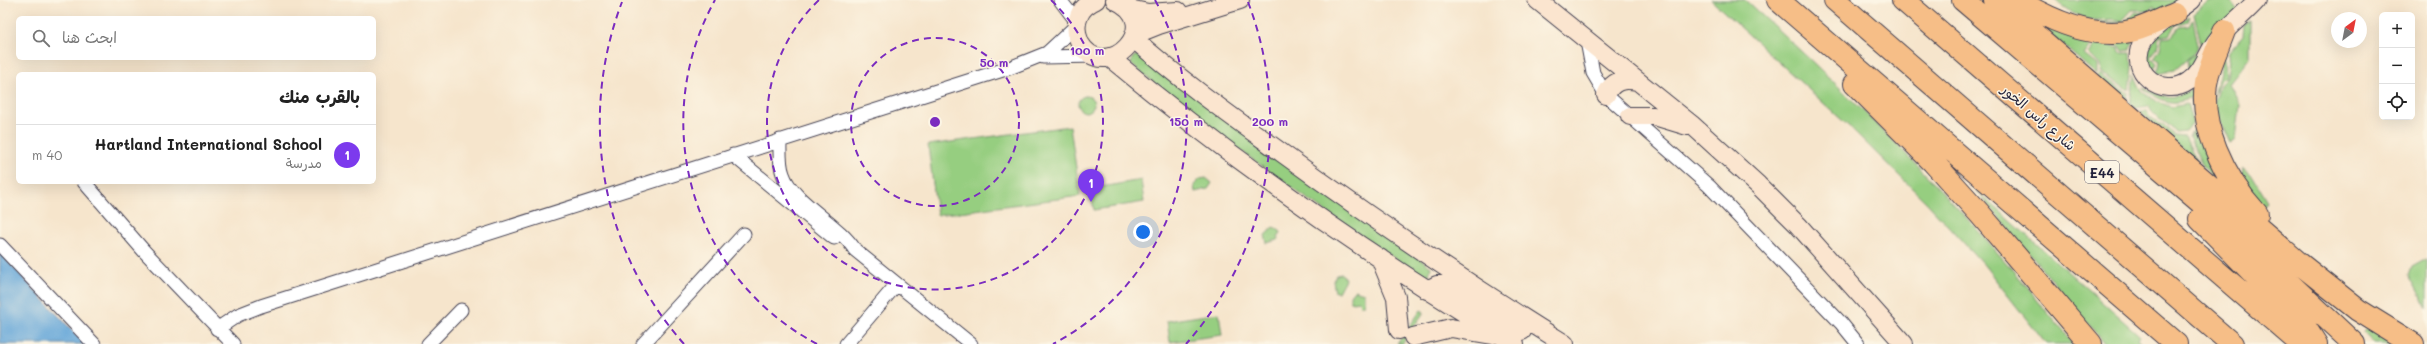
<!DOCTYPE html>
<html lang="ar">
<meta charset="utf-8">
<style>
body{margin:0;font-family:Mali,"Playpen Sans Arabic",sans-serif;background:#f6f6f6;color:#222;direction:rtl}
.controls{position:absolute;right:12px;top:12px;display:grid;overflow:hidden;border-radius:6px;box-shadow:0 4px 16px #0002}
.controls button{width:36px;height:36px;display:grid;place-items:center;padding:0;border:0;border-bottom:1px solid #e0e0e0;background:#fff;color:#222;font:20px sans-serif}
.compass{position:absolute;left:2331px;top:12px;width:36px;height:36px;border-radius:50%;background:#fff;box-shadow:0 4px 16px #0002;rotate:32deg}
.you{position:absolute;left:1143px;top:232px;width:14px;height:14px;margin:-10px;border:3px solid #fff;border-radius:50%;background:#1a73e8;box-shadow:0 0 0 6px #1a73e833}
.badge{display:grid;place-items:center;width:26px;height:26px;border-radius:50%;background:#7c3aed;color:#fff;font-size:13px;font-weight:700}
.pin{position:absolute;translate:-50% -33px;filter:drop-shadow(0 1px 2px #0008)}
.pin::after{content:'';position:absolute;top:21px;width:14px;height:12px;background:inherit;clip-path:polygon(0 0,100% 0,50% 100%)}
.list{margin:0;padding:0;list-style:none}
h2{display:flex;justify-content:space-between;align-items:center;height:52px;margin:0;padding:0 16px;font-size:17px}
h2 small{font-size:13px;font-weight:400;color:#767676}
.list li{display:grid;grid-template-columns:26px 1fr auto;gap:12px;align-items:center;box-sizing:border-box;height:60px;padding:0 16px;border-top:1px solid #e0e0e0}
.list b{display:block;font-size:15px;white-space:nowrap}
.list p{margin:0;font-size:13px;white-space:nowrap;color:#767676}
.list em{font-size:13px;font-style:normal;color:#767676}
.icon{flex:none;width:22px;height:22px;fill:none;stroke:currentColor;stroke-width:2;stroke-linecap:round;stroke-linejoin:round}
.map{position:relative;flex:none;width:2427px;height:344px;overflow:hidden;direction:ltr}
.search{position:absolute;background:#fff;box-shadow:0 4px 16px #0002;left:16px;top:16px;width:360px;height:44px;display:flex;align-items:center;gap:10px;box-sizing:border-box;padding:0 14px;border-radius:6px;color:#767676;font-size:15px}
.panel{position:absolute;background:#fff;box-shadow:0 4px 16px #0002;left:16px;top:72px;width:360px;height:112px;border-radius:6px;direction:rtl}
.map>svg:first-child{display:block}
.green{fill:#96ce80;stroke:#5c785e}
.water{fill:#66a7d9;stroke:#44648a}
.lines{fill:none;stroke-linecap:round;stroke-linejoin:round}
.street-casing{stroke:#423f51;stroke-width:15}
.secondary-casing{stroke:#423f51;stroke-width:20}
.highway-casing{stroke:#423f51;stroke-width:24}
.street{stroke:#fff;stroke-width:13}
.secondary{stroke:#fbe5cf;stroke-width:18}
.highway{stroke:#f6be87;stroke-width:22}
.ring{fill:none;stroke:#7b2cbf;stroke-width:2;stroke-dasharray:7 5}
.labels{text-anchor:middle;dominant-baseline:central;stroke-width:3;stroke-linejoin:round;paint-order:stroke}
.shield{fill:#fcf5e5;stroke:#63616e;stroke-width:1}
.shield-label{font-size:13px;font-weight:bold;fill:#22223b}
.street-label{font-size:14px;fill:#22223b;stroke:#fcf5e5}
.centre{fill:#7b2cbf;stroke:#fcf5e5;stroke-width:2}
.ring-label{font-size:12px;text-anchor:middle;font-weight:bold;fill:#7b2cbf;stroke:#fcf5e5;stroke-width:3;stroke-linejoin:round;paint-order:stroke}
</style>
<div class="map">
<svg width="2427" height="344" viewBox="0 0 2427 344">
<rect width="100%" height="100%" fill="#fcf5e5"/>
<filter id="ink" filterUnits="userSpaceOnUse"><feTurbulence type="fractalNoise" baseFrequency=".025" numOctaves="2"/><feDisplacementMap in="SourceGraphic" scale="8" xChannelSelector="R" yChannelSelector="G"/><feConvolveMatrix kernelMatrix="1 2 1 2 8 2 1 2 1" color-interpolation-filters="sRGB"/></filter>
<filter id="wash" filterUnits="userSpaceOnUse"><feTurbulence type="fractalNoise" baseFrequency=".012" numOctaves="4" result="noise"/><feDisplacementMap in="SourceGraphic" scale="16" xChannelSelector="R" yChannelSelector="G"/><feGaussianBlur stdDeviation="0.9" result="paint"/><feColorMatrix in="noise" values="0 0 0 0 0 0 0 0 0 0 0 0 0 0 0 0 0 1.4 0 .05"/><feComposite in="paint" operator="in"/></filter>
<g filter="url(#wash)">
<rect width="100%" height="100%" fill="#f6e5cc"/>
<path class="green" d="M1711 0H1745C1828 74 1908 153 1982 235 2014 270 2043 308 2074 344H2046L1984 265 1928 204 1855 132Z
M2055 0H2179C2148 19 2133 27 2096 22H2124L2137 12 2147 14 2156 8 2155 6 2149 10H2132L2122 21C2112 18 2104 20 2094 20 2080 19 2065 9 2055 0Z
M2210 0H2230L2238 11 2189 73 2187 60 2191 56 2201 53 2202 49 2194 13Z
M2190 16 2188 22 2175 26 2169 35 2159 37 2157 49 2150 57 2156 63 2152 75 2149 72 2146 50 2159 33Z
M2193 19 2198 45 2197 50 2175 70 2157 74 2159 61 2154 58 2160 49 2162 38 2171 37 2179 27 2189 26Z
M2250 20V57L2229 84 2240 105 2236 139 2230 143 2213 106 2220 85 2227 77 2230 51 2243 36 2244 25Z
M2035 21 2133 38 2131 50 2123 51 2120 46 2094 42 2084 55 2097 65V75Z
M2096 44 2119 48 2120 53H2131L2132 68 2129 90 2101 72 2100 65 2089 54Z
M2224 51 2225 77 2220 79 2212 100Z
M1139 54 1431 267 1429 275 1422 277C1322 210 1223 142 1131 64L1132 58Z
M2101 74 2128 93 2126 101 2098 77Z
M2134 74 2142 92 2158 102 2172 107 2187 104 2193 123 2186 132 2176 133C2168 122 2155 118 2149 106L2135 108 2130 104Z
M2198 84V96C2172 106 2168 104 2144 90V88C2163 99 2182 101 2198 84Z
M1078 104a8 8 0 1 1 16 0a8 8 0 1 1-16 0Z
M2197 99 2238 199 2203 167 2189 137 2197 123 2190 101Z
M2139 111H2147L2151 118 2164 125 2174 136 2185 137 2197 161Z
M1070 126 1080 196 937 215 928 145Z
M2243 168 2250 174 2267 202 2263 207 2241 178Z
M1206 178 1212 183 1208 189 1195 192 1194 185 1200 179Z
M1141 180 1144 202 1094 210 1090 189Z
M1976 190 2140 336 2138 339 2142 344H2105Z
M1274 227 1281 232 1277 240 1267 243 1265 235Z
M2423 260H2427V308L2409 275 2412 266Z
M1342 274 1345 279 1338 292H1335L1333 281 1336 275Z
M1354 290 1364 293V305H1360L1359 301 1351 302 1350 295Z
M1421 310 1424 312 1402 344H1397Z
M1219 313 1222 335 1170 342 1167 321Z
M2368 327 2395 344H2374L2363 332Z"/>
<path class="water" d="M0 253 85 344H0Z"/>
</g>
<g filter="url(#ink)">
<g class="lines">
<defs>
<path id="street" d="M1060 0 1077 22
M1587 41 1593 73 1606 95 1709 186 1841 323 1858 344
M1043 57 1097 56
M780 140C780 151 779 164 783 174 792 202 838 223 855 250L971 344
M733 155 834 238
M84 182 144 251 233 344
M0 245 94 344
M217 329 238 315 261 306 1012 67 1047 53 1076 26
M428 344 461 310
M643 344 744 234
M846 344 897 284"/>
<path id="secondary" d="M1096 0C1089 3 1082 8 1079 16 1075 25 1076 34 1080 43 1106 87 1168 23 1115 0
M1537 0 1691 124 1758 185 1798 225 1904 344
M2192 0C2179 11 2151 26 2143 41 2126 71 2162 100 2189 81 2204 71 2207 52 2218 39 2230 24 2245 14 2257 0
M1129 9 1148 13 1178 11
M1134 35 1159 25 1240 0
M1133 38C1180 80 1231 116 1282 153 1374 220 1468 284 1565 344
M1109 57C1236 163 1374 259 1515 344
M1606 95C1612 81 1623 78 1637 81
M1630 116H1654L1687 126
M1380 258 1396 297 1399 330
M1427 290 1437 285H1448L1522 331
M1413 337 1451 328 1492 335"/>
<path id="highway" d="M1778 0 2176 344
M1835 0 2232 344
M1903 0 2301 344
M1963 0 2226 224 2354 344
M1995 0 2300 264 2358 310 2413 344
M2017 0C2050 20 2095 41 2135 30 2148 26 2162 19 2175 14
M2224 31C2219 45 2212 60 2208 74 2195 122 2226 180 2257 214
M1855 84 1933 162 1980 214 2091 344
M2200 219 2303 324 2316 344"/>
</defs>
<use href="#street" class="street-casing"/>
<use href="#secondary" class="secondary-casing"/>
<use href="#highway" class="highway-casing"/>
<use href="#street" class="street"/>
<use href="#secondary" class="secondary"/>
<use href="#highway" class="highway"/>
</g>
</g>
<g class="ring">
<circle cx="935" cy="122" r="84"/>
<path d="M1051 0A168 168 0 1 1 819 0"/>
<path d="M817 344A251 251 0 0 1 715 0M1155 0A251 251 0 0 1 1053 344"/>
<path d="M684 344A335 335 0 0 1 622 2M1248 2A335 335 0 0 1 1186 344"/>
</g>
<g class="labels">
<rect class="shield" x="2085" y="161" width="34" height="22" rx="3"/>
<g class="shield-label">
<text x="2102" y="172">E44</text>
</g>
<g class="street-label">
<text transform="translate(2039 117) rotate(41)">شارع رأس الخور</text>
</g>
</g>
<circle cx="935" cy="122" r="6" class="centre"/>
<g class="ring-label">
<text x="1087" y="55">100 m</text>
<text x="994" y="67">50 m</text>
<text x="1186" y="126">150 m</text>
<text x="1270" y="126">200 m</text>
</g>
</svg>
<div class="controls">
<button>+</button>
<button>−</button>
<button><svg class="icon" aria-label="locate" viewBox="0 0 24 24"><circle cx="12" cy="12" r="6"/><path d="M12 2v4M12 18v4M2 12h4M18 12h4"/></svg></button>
</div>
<svg class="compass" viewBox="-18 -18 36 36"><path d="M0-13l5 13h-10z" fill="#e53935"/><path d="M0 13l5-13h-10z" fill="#767676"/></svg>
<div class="you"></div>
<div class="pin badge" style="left:1091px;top:202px">1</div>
<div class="search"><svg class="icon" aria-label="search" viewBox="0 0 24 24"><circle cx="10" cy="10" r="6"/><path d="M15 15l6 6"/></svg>ابحث هنا</div>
<section class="panel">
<h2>بالقرب منك<small></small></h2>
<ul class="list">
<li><span class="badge">1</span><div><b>Hartland International School</b><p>مدرسة</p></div><em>40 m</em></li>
</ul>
</section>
</div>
